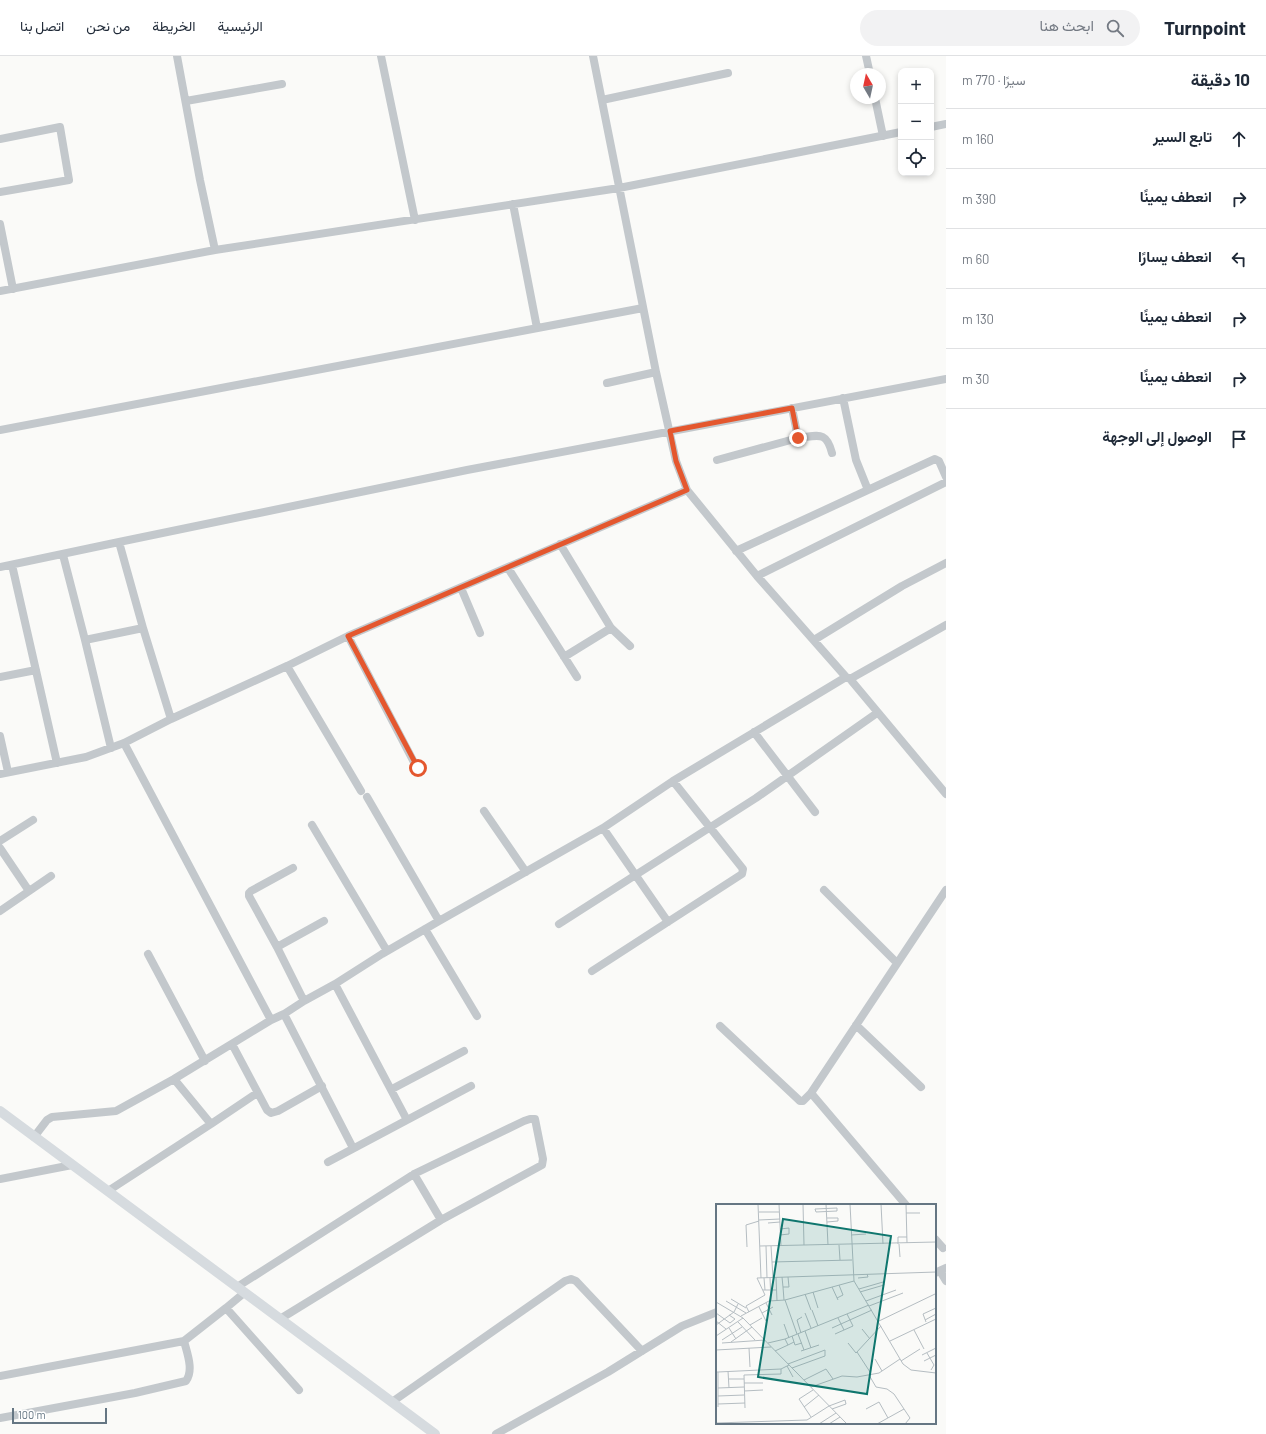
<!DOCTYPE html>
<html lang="ar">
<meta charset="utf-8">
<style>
body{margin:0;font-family:Barlow,Vazirmatn,sans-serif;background:#f2f2f3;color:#1f2937;direction:rtl}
.controls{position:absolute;right:12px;top:12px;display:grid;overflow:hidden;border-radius:8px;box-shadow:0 2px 6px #0003}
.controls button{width:36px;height:36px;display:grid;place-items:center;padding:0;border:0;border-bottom:1px solid #e0e1e3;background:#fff;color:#1f2937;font:20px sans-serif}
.compass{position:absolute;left:850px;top:12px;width:36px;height:36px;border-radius:50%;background:#fff;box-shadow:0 2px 6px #0003;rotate:351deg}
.scale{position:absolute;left:12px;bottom:10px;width:95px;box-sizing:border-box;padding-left:4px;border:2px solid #657683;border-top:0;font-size:11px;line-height:14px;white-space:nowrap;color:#657683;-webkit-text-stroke:3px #fff;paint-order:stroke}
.stop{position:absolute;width:12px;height:12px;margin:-9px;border:3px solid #e4572e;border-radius:50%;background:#fff}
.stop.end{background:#e4572e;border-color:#fff;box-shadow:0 1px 4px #0008}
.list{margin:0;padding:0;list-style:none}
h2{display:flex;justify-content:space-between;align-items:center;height:52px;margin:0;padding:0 16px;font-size:17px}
h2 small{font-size:13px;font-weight:400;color:#747a83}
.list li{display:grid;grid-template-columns:26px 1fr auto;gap:12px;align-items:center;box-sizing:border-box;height:60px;padding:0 16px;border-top:1px solid #e0e1e3}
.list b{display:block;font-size:15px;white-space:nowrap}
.list em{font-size:13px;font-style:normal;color:#747a83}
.icon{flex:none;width:22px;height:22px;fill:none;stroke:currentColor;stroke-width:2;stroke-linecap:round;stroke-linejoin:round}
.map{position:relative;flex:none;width:946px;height:1378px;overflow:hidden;direction:ltr}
header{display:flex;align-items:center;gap:24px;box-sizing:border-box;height:56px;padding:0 20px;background:#fff;border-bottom:1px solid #e0e1e3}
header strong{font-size:19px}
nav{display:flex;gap:22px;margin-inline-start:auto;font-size:14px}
.search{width:280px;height:36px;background:#f2f2f3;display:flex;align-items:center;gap:10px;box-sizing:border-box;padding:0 14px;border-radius:22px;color:#747a83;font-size:15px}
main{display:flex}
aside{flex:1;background:#fff}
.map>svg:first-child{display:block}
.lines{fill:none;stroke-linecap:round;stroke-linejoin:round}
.minor{stroke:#c3c8cc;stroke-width:8}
.major{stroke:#d6dbdf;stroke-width:10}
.route{stroke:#e4572e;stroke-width:5}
.inset-road{fill:none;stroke:#b5bdc2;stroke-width:1}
.view{fill:#0f766e;fill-opacity:0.15;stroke:#0f766e;stroke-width:2}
.inset-edge{fill:none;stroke:#657683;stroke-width:2}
</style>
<header>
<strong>Turnpoint</strong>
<div class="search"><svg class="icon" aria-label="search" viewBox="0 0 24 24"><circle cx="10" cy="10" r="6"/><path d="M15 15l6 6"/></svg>ابحث هنا</div>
<nav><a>الرئيسية</a><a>الخريطة</a><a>من نحن</a><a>اتصل بنا</a></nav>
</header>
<main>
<aside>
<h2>10 دقيقة<small>سيرًا · 770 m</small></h2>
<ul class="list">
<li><svg class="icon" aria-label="ahead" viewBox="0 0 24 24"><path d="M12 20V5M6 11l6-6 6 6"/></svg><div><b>تابع السير</b></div><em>160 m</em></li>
<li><svg class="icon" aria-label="right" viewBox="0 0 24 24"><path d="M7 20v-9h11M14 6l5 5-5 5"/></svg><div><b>انعطف يمينًا</b></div><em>390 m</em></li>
<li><svg class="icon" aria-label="left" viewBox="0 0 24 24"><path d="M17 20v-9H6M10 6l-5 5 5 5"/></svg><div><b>انعطف يسارًا</b></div><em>60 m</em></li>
<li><svg class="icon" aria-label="right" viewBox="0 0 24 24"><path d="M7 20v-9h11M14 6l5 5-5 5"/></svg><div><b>انعطف يمينًا</b></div><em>130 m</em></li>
<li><svg class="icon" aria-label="right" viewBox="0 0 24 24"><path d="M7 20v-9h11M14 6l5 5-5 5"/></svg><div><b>انعطف يمينًا</b></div><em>30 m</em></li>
<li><svg class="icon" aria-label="arrive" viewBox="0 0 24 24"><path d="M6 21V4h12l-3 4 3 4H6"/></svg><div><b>الوصول إلى الوجهة</b></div></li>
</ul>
</aside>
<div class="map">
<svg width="946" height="1378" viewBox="0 0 946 1378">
<rect width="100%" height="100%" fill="#fafaf8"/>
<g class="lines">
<path class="minor" d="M177 0 200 124 215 194
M381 0 415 164
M593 0 656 316 676 405 687 434 757 520 846 621 850 623 946 738
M866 0 870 18
M875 42 883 80
M602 44 728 17
M186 45 282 28
M931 71 946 68
M0 83 60 71 69 124 0 136
M513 148 537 272
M0 168 13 233
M0 235 215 194 619 132 901 76
M607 327 656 316
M843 342 856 404 868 434
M0 374 643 252
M798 382C818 380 826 374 832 397
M717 404 798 382 792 352
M560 488 611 572 564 601
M736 495 935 403 939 405 946 421
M63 499 85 584 143 572 119 486 467 414 946 323
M12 509 57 707
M0 511 119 486
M508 512 577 621
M757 520 946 426
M461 532 480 577
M143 572 171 663
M611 572 630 590
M348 580 417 712
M85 584 111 692
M814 584 902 530 946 507
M287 610 361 735
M0 621 36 614
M850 623 946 569
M754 676 815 756
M0 680 8 716
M124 687 271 964
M0 718 86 701 124 687 171 663 287 610 348 580 687 434
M367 741 439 865
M484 755 526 816
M312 769 387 895
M603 772 668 866
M0 785 33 764
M0 792 29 835
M293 812 251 835 249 837V840L277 891 304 945
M824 834 897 907
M0 855 51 820
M559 868 756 742 877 657
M425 873 477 960
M277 891 324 865
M148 898 205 1005
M592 915 742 818 743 813 673 725
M335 928 407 1064
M284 958 353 1092
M856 969 921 1031
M720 970 800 1045H803L811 1037 946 834
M232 988 267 1054 271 1057 278 1055 322 1030
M174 1023 211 1068 257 1037
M392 1033 464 995
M811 1037 906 1149
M34 1081 47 1064 52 1061 116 1055 174 1023 271 964 284 958 304 945 335 928 382 898 439 865 603 772 673 725 846 621
M328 1106 471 1030
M414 1118 441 1164
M0 1123 72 1109
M108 1135 211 1068
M935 1183 943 1192
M940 1215 946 1225
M935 1217 946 1212
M237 1231 414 1118 524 1065 530 1063H535L543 1103 542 1109 441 1164 280 1263
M226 1252 299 1334
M0 1320 184 1285
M392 1346 565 1225 571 1223 576 1225 642 1295
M0 1362 135 1337 186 1325C194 1314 187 1297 184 1285L226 1252 244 1237
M496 1378 608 1316 682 1270 717 1256"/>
<path class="major" d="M0 1055 435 1378"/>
</g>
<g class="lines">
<path class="route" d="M418 712 348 580 687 434 676 405 670 375 792 352 798 382"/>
</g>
<g transform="translate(716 1148)">
<rect width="220" height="220" fill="#fafaf8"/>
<path class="inset-road" d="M42 0 45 74M63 0 65 42M87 0 88 41M110 0 112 41M134 0 138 77 187 160 195 166 220 169M165 0 167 40M190 0 191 39M99 5 121 4V7L100 8ZM43 8H63M190 9H204M111 14H122V17L111 18M43 16 64 15M52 19 64 18M64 25 73 24V30L64 31M135 31 150 30M182 40V33H191M183 40 184 53M123 41 124 56M44 42 220 38M50 42 51 74M55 42 57 74M31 43 30 21 43 17M56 58 136 56M60 73 61 97M66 73 67 83H73L72 73 220 68M48 74 49 86M54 74 55 97M142 74 152 73 151 70M67 83 68 96M116 83 122 96M143 85 167 78 168 81 144 88M47 86H60M97 88 102 104M89 90 95 106M121 94 127 91 123 81M15 95 30 104M69 96 81 130M10 97 30 109M150 97 180 86M0 98 27 114 131 220M50 99 56 111M153 102 187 89M43 103 50 117M96 106 102 122M33 108 30 102 49 91 41 74 72 73M0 109 14 119 19 115 13 111M46 109 57 103M89 109 95 124M25 112 53 97 69 96 138 77M122 114 128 126M209 116 220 110M0 117 10 125M163 117 219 90M22 118 39 136M210 118 207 110 220 104M68 120 73 134M0 121 18 108 22 100M34 121 46 114M13 124 20 135M116 124 156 106M146 125 154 135M198 126 208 145M89 127 95 144M85 129 81 116 86 113M82 130 88 146M119 130 137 122 131 110M0 132 27 114M76 132 79 141 86 139M69 135 72 141 78 138M6 136 26 123M174 137 220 115M15 138 36 123M6 139 49 136M52 139 69 135 153 101M132 139 140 149 165 122M33 144 34 163M0 146 55 143M59 147 72 141M85 147 103 141M141 148 154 168M211 149 218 161 215 166M206 151 220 144M159 155 166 167M185 157 204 145M208 157 220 151M72 160 109 146V152L76 164M71 162 77 173M12 167 13 184M0 168H2V203M2 168 65 165M28 171 65 170V165L73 161M28 171 29 204M153 171 160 183 171 185 178 190 194 214 189 220M13 175H28M88 176 110 165 117 175M28 179H47M95 183 126 172 141 173 163 169 184 155M2 184 28 183M28 187 47 186M2 192 28 191M2 200 29 199M88 203 103 191M150 205 163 198 172 214M95 213 83 195 97 186M0 219 91 216 113 202 129 196 130 200 116 205M103 220 120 209M113 220 124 213M161 220 188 205"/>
<path class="view" d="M67 15 175 32 151 190 42 173Z"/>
<rect width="220" height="220" class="inset-edge"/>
</g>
</svg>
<div class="controls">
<button>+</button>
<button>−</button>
<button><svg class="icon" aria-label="locate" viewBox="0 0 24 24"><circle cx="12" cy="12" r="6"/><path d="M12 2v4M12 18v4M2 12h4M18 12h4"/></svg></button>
</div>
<svg class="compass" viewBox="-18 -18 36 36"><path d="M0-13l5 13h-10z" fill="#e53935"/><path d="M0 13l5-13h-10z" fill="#747a83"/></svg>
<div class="scale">100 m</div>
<div class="stop" style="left:418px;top:712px"></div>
<div class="stop end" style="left:798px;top:382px"></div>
</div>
</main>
